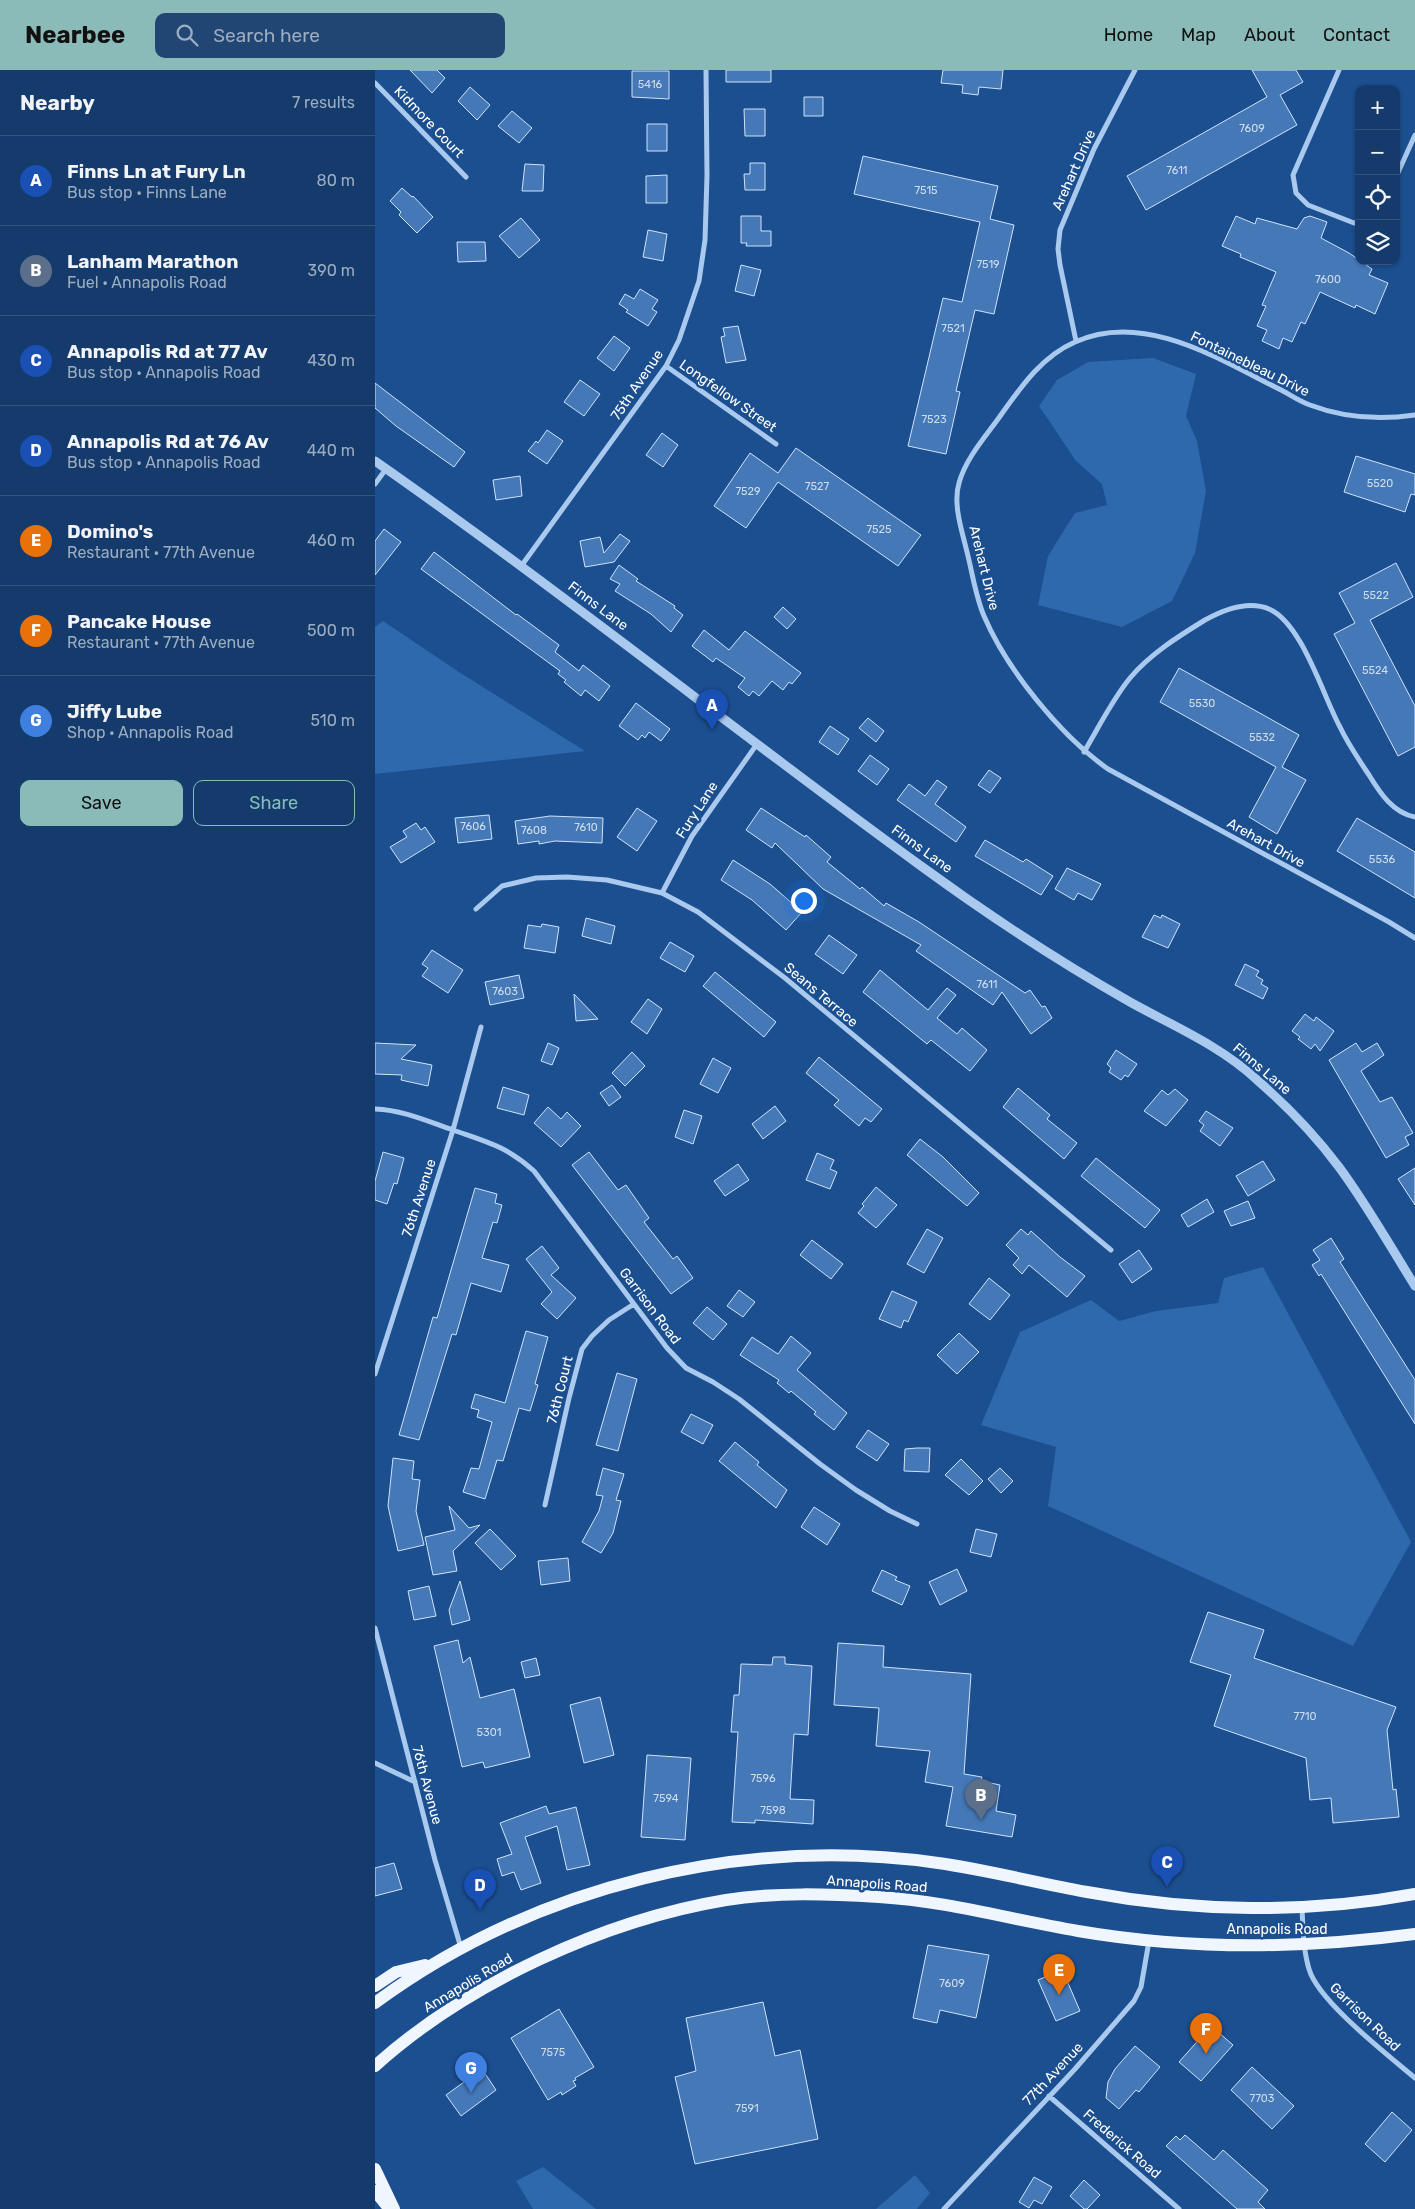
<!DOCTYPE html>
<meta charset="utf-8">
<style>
body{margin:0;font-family:Rubik,sans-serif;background:#214673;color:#f1f3f6}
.controls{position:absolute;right:15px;top:15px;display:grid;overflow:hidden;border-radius:10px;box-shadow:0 1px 4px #0004}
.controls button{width:45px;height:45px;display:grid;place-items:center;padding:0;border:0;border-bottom:1px solid #33557e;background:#143b6b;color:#f1f3f6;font:25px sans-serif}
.you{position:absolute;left:428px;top:830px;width:18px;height:18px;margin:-12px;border:4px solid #fff;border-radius:50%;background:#1a73e8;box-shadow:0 0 0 8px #1a73e833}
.badge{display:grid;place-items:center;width:32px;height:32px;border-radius:50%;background:#8bbbb9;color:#fff;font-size:16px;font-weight:700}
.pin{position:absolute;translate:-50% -41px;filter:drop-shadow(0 1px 2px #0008)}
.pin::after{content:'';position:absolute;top:26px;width:18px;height:15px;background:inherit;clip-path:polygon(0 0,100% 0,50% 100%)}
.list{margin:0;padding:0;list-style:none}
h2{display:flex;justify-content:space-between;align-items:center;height:65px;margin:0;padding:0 20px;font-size:21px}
h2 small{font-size:16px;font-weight:400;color:#9dadc1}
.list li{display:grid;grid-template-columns:32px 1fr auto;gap:15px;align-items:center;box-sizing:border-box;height:90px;padding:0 20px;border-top:1px solid #33557e}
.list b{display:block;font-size:19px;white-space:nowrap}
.list p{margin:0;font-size:16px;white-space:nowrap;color:#9dadc1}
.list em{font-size:16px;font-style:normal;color:#9dadc1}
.actions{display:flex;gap:10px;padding:15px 20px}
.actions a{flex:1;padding:11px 0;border:1px solid #8bbbb9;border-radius:10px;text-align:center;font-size:18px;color:#8bbbb9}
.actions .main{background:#8bbbb9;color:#111}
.icon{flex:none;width:28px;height:28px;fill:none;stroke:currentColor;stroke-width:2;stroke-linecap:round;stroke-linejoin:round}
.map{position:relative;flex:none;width:1040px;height:2139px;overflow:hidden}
header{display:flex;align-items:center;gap:30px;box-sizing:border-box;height:70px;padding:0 25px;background:#8bbbb9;color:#111}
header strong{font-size:24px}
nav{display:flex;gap:28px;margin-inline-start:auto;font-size:18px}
.search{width:350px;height:45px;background:#214673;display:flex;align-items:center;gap:12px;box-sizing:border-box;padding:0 18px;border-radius:10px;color:#9dadc1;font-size:19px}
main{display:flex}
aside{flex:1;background:#143b6b}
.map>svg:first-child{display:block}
.green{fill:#2e69ad}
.building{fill:#4478b7;stroke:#cfe3fa}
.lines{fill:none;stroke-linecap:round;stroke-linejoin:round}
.minor{stroke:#a9c9ee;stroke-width:5}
.tertiary{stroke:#a9c9ee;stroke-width:9}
.primary{stroke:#f0f6ff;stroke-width:12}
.labels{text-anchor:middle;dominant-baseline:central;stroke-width:5;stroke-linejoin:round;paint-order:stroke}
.number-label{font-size:11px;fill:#d0dded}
.street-label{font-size:14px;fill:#fff;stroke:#1b4f8f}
</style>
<header>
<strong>Nearbee</strong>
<div class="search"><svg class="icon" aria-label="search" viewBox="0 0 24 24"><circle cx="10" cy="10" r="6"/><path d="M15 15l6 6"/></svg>Search here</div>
<nav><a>Home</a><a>Map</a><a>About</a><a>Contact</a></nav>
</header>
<main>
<aside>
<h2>Nearby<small>7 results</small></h2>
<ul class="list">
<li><span class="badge" style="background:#1a4fb4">A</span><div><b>Finns Ln at Fury Ln</b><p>Bus stop · Finns Lane</p></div><em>80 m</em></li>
<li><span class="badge" style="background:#5c6f8a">B</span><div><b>Lanham Marathon</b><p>Fuel · Annapolis Road</p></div><em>390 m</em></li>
<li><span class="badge" style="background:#1a4fb4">C</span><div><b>Annapolis Rd at 77 Av</b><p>Bus stop · Annapolis Road</p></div><em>430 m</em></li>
<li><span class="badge" style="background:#1a4fb4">D</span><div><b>Annapolis Rd at 76 Av</b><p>Bus stop · Annapolis Road</p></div><em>440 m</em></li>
<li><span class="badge" style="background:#e8710a">E</span><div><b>Domino's</b><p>Restaurant · 77th Avenue</p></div><em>460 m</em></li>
<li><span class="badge" style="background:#e8710a">F</span><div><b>Pancake House</b><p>Restaurant · 77th Avenue</p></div><em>500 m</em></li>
<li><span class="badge" style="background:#3f7fe0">G</span><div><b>Jiffy Lube</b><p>Shop · Annapolis Road</p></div><em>510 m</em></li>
</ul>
<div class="actions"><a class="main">Save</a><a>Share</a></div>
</aside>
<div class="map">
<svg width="1040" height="2139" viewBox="0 0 1040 2139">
<rect width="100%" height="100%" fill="#1b4f8f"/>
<path class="green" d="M778 288 821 304 811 346 822 371 831 421 820 483 797 531 747 557 663 535 673 486 700 443 732 435 727 414 701 391 664 336 682 310 713 292Z
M8 551 84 602 210 681 0 704V557Z
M888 1197 1036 1472 978 1576 673 1436 681 1377 606 1355 645 1262 716 1230 744 1251 781 1241 843 1233 849 1208Z
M168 2097 221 2139H158L141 2111Z
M540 2105 555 2123 542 2139H501Z"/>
<path class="building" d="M35 0H62L70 8 57 23Z
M351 0H396V12H351Z
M568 0H628L626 19 604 17 603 25 587 23 588 15 566 13Z
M877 0H921L928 12 905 25 922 55 771 140 752 106 892 27Z
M257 1H294V29L257 27Z
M95 17 115 35 102 50 83 31Z
M429 27H448V46H429Z
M369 39H390V66H370Z
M137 41 157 58 144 73 123 56Z
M272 54H292V81H272Z
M488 86 623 116 615 149 639 155 619 244 600 240 581 321 585 322 571 384 533 376 568 228 587 232 605 152 479 124Z
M375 93H390V120H370L369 104H375Z
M150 94 169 95 168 121H147Z
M292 105V133H271V106Z
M27 118 37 127 38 126 58 147 42 163 24 145 26 142 15 131Z
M366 146H386V161H396V176H371L372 173H366Z
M861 146 880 154 882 148 922 159 929 148 935 146 952 152 946 168 974 183 997 199 994 205 1013 213 1000 244 981 235 980 238 945 222 930 254 926 252 917 272 908 268 904 279 887 271 892 260 882 256 891 236 887 235 901 202 865 187 866 184 847 176Z
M146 148 165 170 144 188 124 166Z
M273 160 292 164 288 191 268 187Z
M82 172H110L111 191 83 192Z
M366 195 386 200 379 226 360 221Z
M265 219 283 230 277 239 282 242 273 256 251 242 253 240 244 234 250 224 259 229Z
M363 256 371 290 351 293 346 267 350 266 348 258Z
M239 266 255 278 239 301 222 288Z
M205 310 225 324 209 346 189 332Z
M0 313 90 382 79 397 21 356 0 338Z
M172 360 188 371 172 394 153 381 161 371 163 373Z
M287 363 303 375 288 397 271 385Z
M421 378 546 465 523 496 403 412 371 458 339 436 375 383 403 403Z
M981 386 1040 404V425L1036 424 1030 442 969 422Z
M145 406 147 426 121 430 118 410Z
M9 459 26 472 0 505V471Z
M245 464 255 471 239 492 210 497 205 471 225 467 229 483Z
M59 482 141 545 142 544 184 575 180 582 204 601 208 595 235 616 224 631 210 620 206 626 189 612 191 610 183 604 185 601 46 499Z
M1021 493 1038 527 995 550 1040 636V677L1023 686 959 564 980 553 964 523Z
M244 495 263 509 261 511 300 536 299 538 308 545 296 562 276 544 240 521 245 514 235 509Z
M408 537 421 549 412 559 399 547Z
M329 560 354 580 370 561 426 603 417 614 414 612 408 620 397 611 384 626 378 621 374 626 363 617 370 608 341 588 338 592 317 576Z
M804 598 924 665 907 697 931 710 902 764 874 747 901 697 785 632Z
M261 633 295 659 286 671 274 662 270 668 267 665 263 670 244 656Z
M493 648 509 661 501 672 484 658Z
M455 656 474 669 463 685 444 672Z
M495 685 514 699 502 715 483 701Z
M614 700 626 708 615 723 603 715Z
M562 710 572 717 560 734 591 757 581 772 522 730 534 714 550 726Z
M262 738 282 751 262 781 242 767Z
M386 738 430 767 431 765 456 787 452 792 485 819 487 817 509 836 511 833 544 852 650 923 655 920 667 937 670 936 677 948 656 964 627 922 618 935 541 881 546 875 448 819 400 773 397 778 371 760Z
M114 745 117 769 83 773 80 748Z
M175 746 228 748 227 773 180 771 164 774V771L143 774 140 751Z
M982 748 1040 782V828L962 781Z
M41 753 46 760 50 757 60 772 26 793 15 777 32 767 28 761Z
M610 770 648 792 651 789 678 806 666 825 600 786Z
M358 790 395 814 427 842 411 860 377 830 346 810Z
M692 798 726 814 717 830 703 823 699 830 680 819Z
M779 845 786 848 787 845 805 854 793 878 767 867Z
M211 848 240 856 236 874 207 866Z
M167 854 184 857 180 883 149 878 153 855 166 857Z
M454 865 482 885 468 904 440 884Z
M295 872 319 886 310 902 285 888Z
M57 880 88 900 73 923 47 906 53 898 47 894Z
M870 894 884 901 881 906 888 910 886 914 893 918 888 929 860 915Z
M505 900 553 940 572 918 581 925 562 948 582 964 587 958 612 980 595 1001 556 970 552 974 488 922Z
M340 902 401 952 389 967 328 916Z
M144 905 149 928 115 935 110 912Z
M199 924 223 949 201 951Z
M273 929 287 939 272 964 256 952Z
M930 944 939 951 941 947 959 961 945 981 940 974 936 979 923 969 925 967 917 961Z
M0 973 41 975 26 989 57 995 53 1016 26 1010 27 1005 0 1004Z
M173 973 184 978 177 995 166 991Z
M981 973 987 982 1002 973 1009 985 986 1001 1005 1032 1017 1027 1038 1063 1030 1067 1034 1075 1011 1088 954 990Z
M741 980 762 994 753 1007 750 1005 746 1010 734 1002 736 998 732 994Z
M257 982 270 996 250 1016 237 1003Z
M444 987 507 1039 496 1052 490 1048 484 1056 459 1035 464 1030 431 1003Z
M338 988 356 998 343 1023 325 1014Z
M237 1015 246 1027 234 1036 225 1023Z
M128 1017 154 1025 149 1045 122 1038Z
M643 1018 675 1045 672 1049 702 1073 689 1089 628 1037Z
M800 1019 813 1030 791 1056 769 1041 787 1020 793 1025Z
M400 1036 411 1051 388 1069 377 1054Z
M173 1037 186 1049 192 1042 206 1056 186 1077 159 1053Z
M309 1040 327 1046 318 1074 300 1067Z
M831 1041 858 1058 845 1076 825 1061 829 1055 824 1051Z
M545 1069 568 1087 604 1123 592 1136 532 1085Z
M8 1082 29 1088 22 1114 19 1113 12 1134 0 1130V1111Z
M214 1082 243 1120 251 1115 274 1148 269 1152 298 1189 302 1186 318 1208 296 1224 197 1095Z
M442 1083 459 1090 455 1099 462 1102 455 1119 431 1110Z
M721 1088 785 1140 770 1158 706 1106Z
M888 1091 900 1110 873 1126 861 1106Z
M363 1094 374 1110 350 1126 339 1111Z
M1040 1098V1135L1023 1109Z
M501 1117 522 1135 501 1158 483 1143 489 1136 487 1134Z
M100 1118 122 1124 120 1133 127 1135 122 1153 118 1152 107 1188 134 1195 126 1222 96 1213 81 1265 77 1264 44 1370 24 1365 58 1247 62 1248Z
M832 1129 839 1142 813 1157 806 1145Z
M873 1131 880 1148 856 1156 849 1141Z
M552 1159 568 1168 549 1203 532 1194Z
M646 1159 653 1165 656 1161 685 1187 710 1206 692 1227 654 1195 647 1204 638 1195 644 1188 631 1175Z
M956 1168 969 1189 965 1192 1040 1310V1354L946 1204 944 1206 937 1195 945 1190 938 1180Z
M437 1170 468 1194 456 1209 425 1185Z
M167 1176 184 1198 176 1205 201 1228 182 1249 166 1234 177 1222 151 1189Z
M764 1180 777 1199 757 1213 744 1194Z
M614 1208 635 1225 615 1250 594 1234Z
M364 1220 380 1232 368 1247 352 1236Z
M517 1221 542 1232 533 1252 529 1250 526 1258 504 1249Z
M332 1237 352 1254 338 1270 318 1253Z
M151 1261 173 1267 160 1314 163 1315 155 1341 144 1338 128 1391 122 1390 110 1429 88 1422 96 1398 104 1399 117 1352 102 1347 104 1340 96 1338 100 1324 130 1333Z
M584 1263 604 1282 582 1304 562 1285Z
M416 1266 436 1283 422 1300 472 1343 459 1360 439 1344 441 1342 416 1321 414 1323 402 1313 404 1310 365 1285 377 1267 403 1284Z
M242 1303 262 1309 243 1381 221 1375Z
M316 1344 338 1355 328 1374 306 1362Z
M493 1360 514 1374 502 1391 481 1377Z
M360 1372 384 1392 382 1395 412 1420 401 1438 344 1391Z
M542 1378H555L554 1402 529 1401 530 1379Z
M18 1388 39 1391 37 1409 45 1410 41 1441 49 1475 23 1481 13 1436Z
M586 1389 608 1411 594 1425 570 1405Z
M228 1398 249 1404 241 1430 246 1431 238 1463 226 1483 207 1472 224 1441 228 1426 221 1425Z
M625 1398 638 1411 626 1423 613 1409Z
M74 1436 94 1458 105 1455 78 1481 82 1501 58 1505 50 1467 80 1460Z
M439 1437 465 1454 452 1475 426 1457Z
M115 1459 141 1486 126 1500 100 1473Z
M601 1459 622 1464 616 1487 595 1482Z
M193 1488 195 1511 166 1515 163 1491Z
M582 1499 592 1521 565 1535 554 1512Z
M507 1500 522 1507 520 1510 535 1516 527 1535 497 1521Z
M85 1511 95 1550 77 1555 74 1540Z
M54 1516 61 1546 39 1550 33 1521Z
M833 1542 889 1560 879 1588 1021 1637 1012 1660 1018 1720 1021 1719 1024 1747 958 1753 956 1728 935 1730 931 1688 839 1656 856 1605 815 1592Z
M83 1570 88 1593 95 1587 105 1628 139 1619 155 1687 110 1698 108 1692 87 1697 59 1576Z
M463 1573 509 1576 508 1597 596 1604 589 1704 607 1707 606 1711 625 1715 621 1741 641 1745 637 1767 571 1756 578 1717 550 1712 555 1681 501 1676 504 1638 459 1635Z
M398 1587H410V1594L437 1596 433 1665 419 1664 415 1729 439 1730 438 1754 380 1750V1753L357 1752 363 1662H356L359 1625H364L366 1594 397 1595Z
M161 1588 165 1605 150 1608 146 1592Z
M225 1627 239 1685 209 1693 195 1635Z
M272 1685 316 1688 310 1770 266 1767Z
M171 1736 174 1744 201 1737 215 1795 192 1800 182 1756 150 1767 166 1813 146 1820 139 1802 127 1806 122 1789 137 1784 125 1753Z
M19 1793 27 1819 0 1826V1798Z
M553 1875 614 1885 601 1948 565 1940 562 1953 538 1948Z
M687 1899 705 1941 681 1951 663 1910 670 1907 669 1905Z
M388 1932 400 1986 425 1980 443 2069 320 2094 300 2007 321 2001 311 1948Z
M184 1939 219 1997 200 2008 201 2010 198 2011 201 2016 187 2025 186 2022 173 2030 136 1968Z
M836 1956 858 1975 826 2011 804 1992Z
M760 1976 785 1997 764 2022 761 2020 744 2039 731 2028 733 2012 740 1999Z
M877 1997 919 2036 897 2059 856 2020Z
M107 1999 121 2020 86 2046 71 2025Z
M1017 2042 1037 2060 1010 2092 990 2074Z
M810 2065 839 2090 848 2080 893 2120 883 2132 890 2139H862L791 2076 801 2066 805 2070Z
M659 2107 677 2117 667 2134 659 2130 654 2138 644 2132Z
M709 2110 725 2125 712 2139H709L695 2126Z"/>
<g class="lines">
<path class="minor" d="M964 0 918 105 921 123 933 135 979 153 984 152
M0 13 91 107
M1021 107 1040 65
M701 271 685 195 683 179 685 160 719 79 760 0
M291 296 401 374
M1040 345C1005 350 969 348 935 335 926 332 917 326 908 321 847 291 770 240 700 272 668 286 648 314 628 342 613 364 591 387 584 413 578 433 586 458 591 478 597 500 600 525 609 546 632 600 686 666 733 699L1014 852 1040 868
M0 414 11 399
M147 495 291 296 304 270 324 211 330 170 332 106 331 0
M709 682C724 657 737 630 755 608 775 584 804 566 830 550 848 540 873 530 894 539 927 553 948 626 965 657 973 674 984 690 994 705 1005 723 1018 743 1040 747
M287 823 317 766 382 674
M101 839 127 816 161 808 192 807 232 810 287 823 323 842 410 908 736 1180
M0 1039C28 1040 52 1051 78 1060 112 1072 131 1076 159 1101L292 1278 311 1298 338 1312 364 1329 445 1394 481 1420 515 1441 542 1454
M0 1304 78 1060 106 957
M170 1435 194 1328 207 1279 217 1266 234 1250 259 1234
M0 1558 60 1790 86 1878
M0 1693 40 1712
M927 1838C928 1858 928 1879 934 1899 943 1931 1013 1985 1040 2008
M674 2026 804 2139
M569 2139 700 1999 759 1931 766 1917 774 1871"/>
<path class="tertiary" d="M0 391C186 521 363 663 546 796 613 845 683 891 755 932 798 956 844 975 881 1009 911 1035 940 1065 964 1097 992 1135 1015 1176 1040 1216"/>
<path class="primary" d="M0 1916 21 1902 50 1895
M0 1933C159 1816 367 1765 563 1793 613 1800 662 1813 712 1822 819 1842 933 1844 1040 1824
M0 1996C92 1913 230 1850 351 1830 401 1822 454 1824 504 1827 572 1831 637 1850 703 1861 814 1880 928 1879 1040 1864
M0 2099 19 2139
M0 2121 13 2137"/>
</g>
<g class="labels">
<g class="number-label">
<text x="275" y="14">5416</text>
<text x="877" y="58">7609</text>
<text x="802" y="100">7611</text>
<text x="551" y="120">7515</text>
<text x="613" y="194">7519</text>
<text x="953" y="209">7600</text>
<text x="578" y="258">7521</text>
<text x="559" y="349">7523</text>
<text x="1005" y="413">5520</text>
<text x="442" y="416">7527</text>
<text x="373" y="421">7529</text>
<text x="504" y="459">7525</text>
<text x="1001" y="525">5522</text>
<text x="1000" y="600">5524</text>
<text x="827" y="633">5530</text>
<text x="887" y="667">5532</text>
<text x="98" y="756">7606</text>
<text x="211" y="757">7610</text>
<text x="159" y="760">7608</text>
<text x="1007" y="789">5536</text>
<text x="612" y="914">7611</text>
<text x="130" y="921">7603</text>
<text x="930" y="1646">7710</text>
<text x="114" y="1662">5301</text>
<text x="388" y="1708">7596</text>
<text x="291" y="1728">7594</text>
<text x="398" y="1740">7598</text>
<text x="577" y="1913">7609</text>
<text x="178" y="1982">7575</text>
<text x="887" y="2028">7703</text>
<text x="372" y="2038">7591</text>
</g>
<g class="street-label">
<text transform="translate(54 52) rotate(46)">Kidmore Court</text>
<text transform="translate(699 100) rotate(-66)">Arehart Drive</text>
<text transform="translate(875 294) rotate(26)">Fontainebleau Drive</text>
<text transform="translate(262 315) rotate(-56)">75th Avenue</text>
<text transform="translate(353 326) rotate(35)">Longfellow Street</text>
<text transform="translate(609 498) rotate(76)">Arehart Drive</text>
<text transform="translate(223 536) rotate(37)">Finns Lane</text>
<text transform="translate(322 740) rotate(-57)">Fury Lane</text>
<text transform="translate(891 773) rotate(29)">Arehart Drive</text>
<text transform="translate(547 779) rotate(36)">Finns Lane</text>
<text transform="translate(446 925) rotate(40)">Seans Terrace</text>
<text transform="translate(887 999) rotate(40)">Finns Lane</text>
<text transform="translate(44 1128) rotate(-72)">76th Avenue</text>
<text transform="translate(275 1236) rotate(53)">Garrison Road</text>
<text transform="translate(185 1320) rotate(-76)">76th Court</text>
<text transform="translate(52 1715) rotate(75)">76th Avenue</text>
<text transform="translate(502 1814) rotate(4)">Annapolis Road</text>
<text x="902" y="1859">Annapolis Road</text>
<text transform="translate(93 1913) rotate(-31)">Annapolis Road</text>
<text transform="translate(990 1947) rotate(44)">Garrison Road</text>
<text transform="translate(678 2004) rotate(-47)">77th Avenue</text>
<text transform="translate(747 2074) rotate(41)">Frederick Road</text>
</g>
</g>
</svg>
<div class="controls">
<button>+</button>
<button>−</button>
<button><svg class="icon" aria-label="locate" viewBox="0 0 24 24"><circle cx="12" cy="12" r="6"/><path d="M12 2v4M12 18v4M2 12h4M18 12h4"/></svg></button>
<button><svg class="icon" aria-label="layers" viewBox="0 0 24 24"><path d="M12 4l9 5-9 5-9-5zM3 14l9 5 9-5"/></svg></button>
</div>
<div class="you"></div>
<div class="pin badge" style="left:337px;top:660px;background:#1a4fb4">A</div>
<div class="pin badge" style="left:606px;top:1750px;background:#5c6f8a">B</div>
<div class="pin badge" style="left:792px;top:1817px;background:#1a4fb4">C</div>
<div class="pin badge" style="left:105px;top:1840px;background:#1a4fb4">D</div>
<div class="pin badge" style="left:684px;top:1925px;background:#e8710a">E</div>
<div class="pin badge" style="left:831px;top:1984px;background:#e8710a">F</div>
<div class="pin badge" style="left:96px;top:2023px;background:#3f7fe0">G</div>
</div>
</main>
